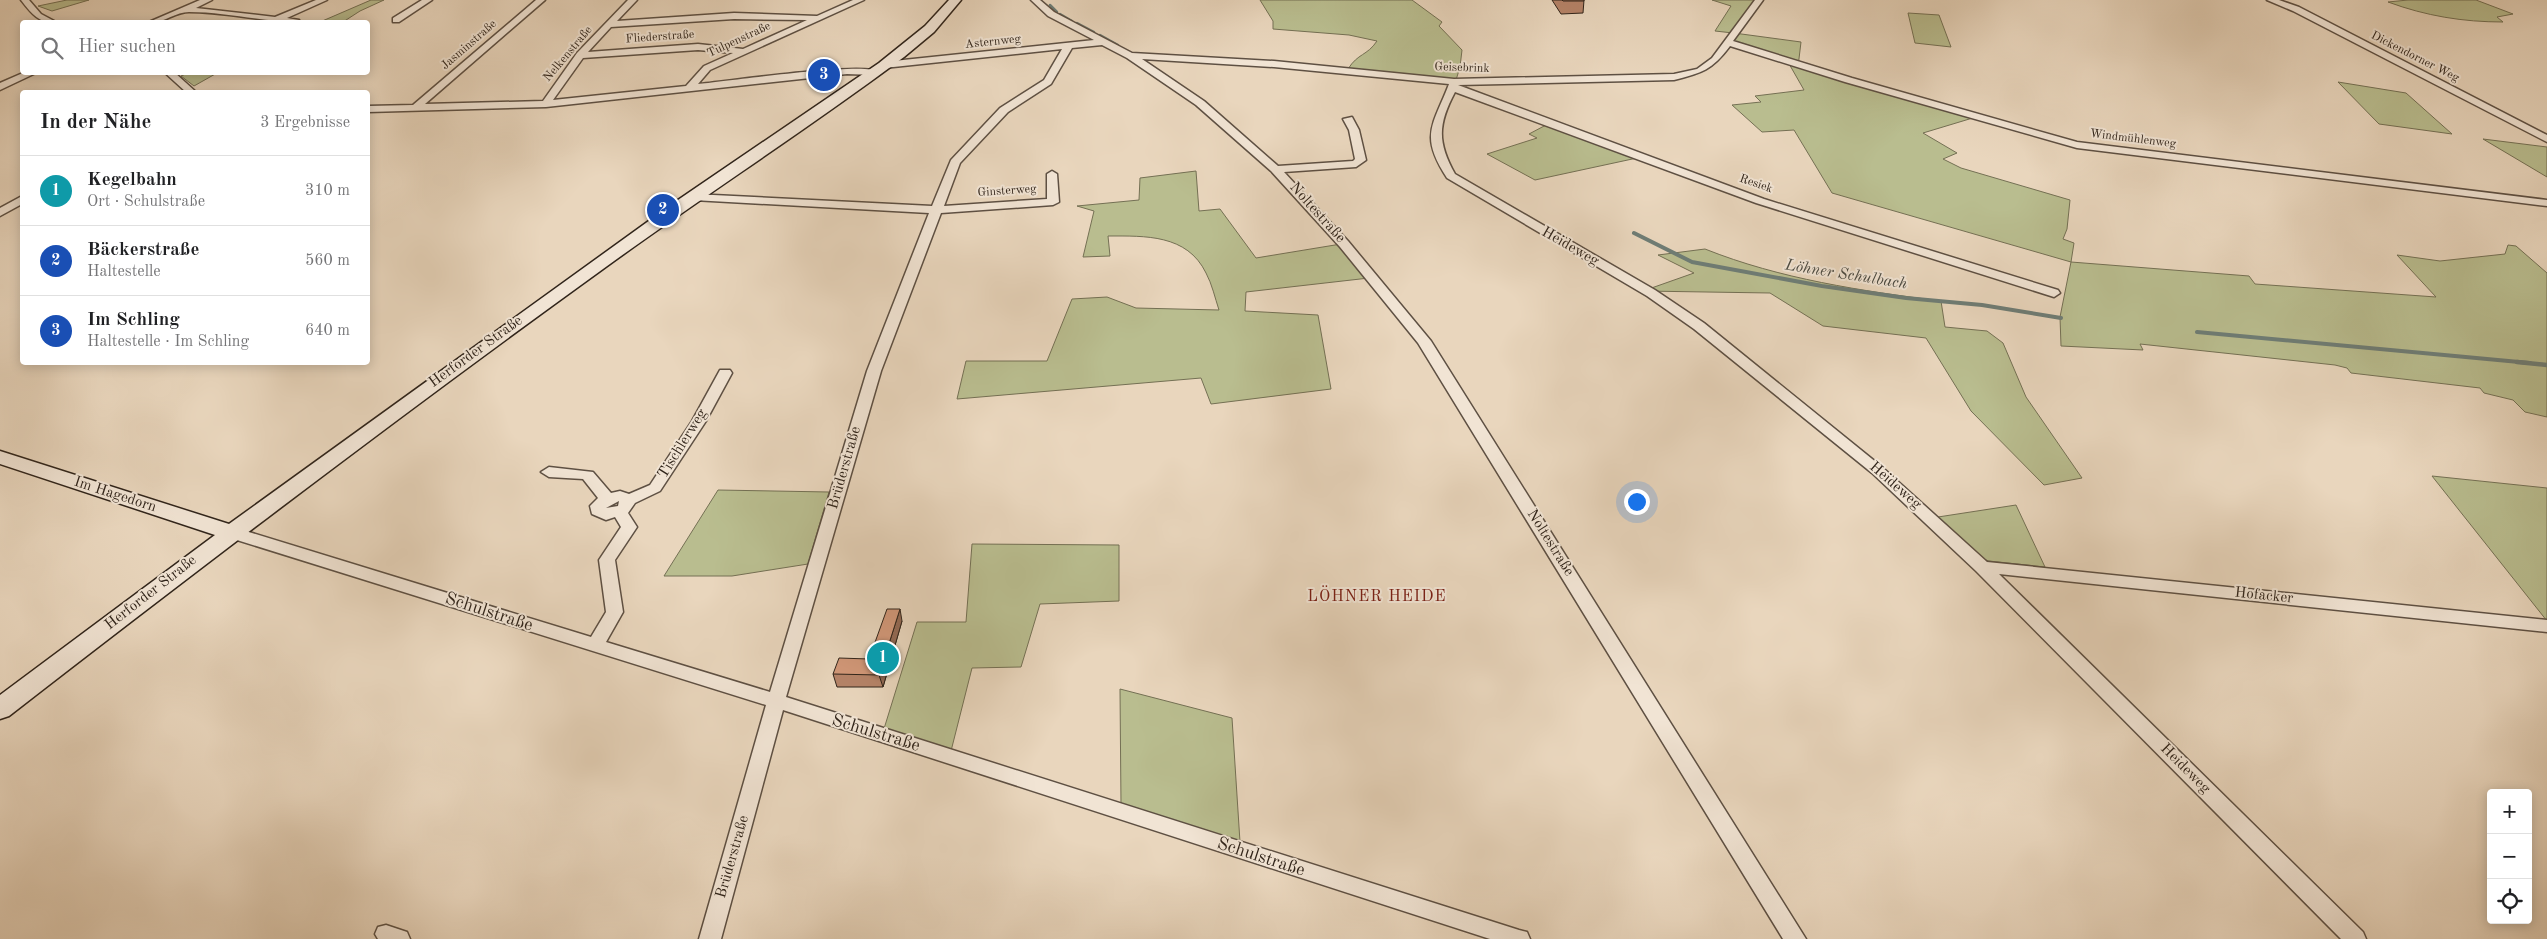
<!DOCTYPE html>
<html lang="de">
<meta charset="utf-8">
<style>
body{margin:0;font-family:"Old Standard TT",serif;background:#f2f2f2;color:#202124}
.controls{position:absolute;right:15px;bottom:15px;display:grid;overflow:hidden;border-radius:5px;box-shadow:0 2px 12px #0003}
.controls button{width:45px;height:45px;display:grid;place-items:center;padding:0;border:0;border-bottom:1px solid #e0e0e0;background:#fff;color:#202124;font:25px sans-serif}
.you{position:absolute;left:1636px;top:501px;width:18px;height:18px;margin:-12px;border:4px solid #fff;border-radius:50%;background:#1a73e8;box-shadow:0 0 0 8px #1a73e833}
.badge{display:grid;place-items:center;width:32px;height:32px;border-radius:50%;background:#111827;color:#fff;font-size:16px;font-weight:700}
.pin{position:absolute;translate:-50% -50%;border:2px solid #fff;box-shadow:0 1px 5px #0006}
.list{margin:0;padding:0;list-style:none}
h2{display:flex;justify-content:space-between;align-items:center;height:65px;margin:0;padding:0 20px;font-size:21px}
h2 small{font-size:16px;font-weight:400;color:#757577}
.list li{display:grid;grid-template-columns:32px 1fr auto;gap:15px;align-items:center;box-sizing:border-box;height:70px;padding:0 20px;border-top:1px solid #e0e0e0}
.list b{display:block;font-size:19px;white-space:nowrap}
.list p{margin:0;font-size:16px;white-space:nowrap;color:#757577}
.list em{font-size:16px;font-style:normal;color:#757577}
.icon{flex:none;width:28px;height:28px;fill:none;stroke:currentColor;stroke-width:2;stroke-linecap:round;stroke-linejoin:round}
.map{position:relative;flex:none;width:2547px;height:939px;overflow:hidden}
.search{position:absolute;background:#fff;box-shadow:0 2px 12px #0003;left:20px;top:20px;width:350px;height:55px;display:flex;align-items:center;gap:12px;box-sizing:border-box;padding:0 18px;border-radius:5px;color:#757577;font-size:19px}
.panel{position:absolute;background:#fff;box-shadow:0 2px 12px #0003;left:20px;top:90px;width:350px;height:275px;border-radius:5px}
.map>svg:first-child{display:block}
.green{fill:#b9bd8f;stroke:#747054}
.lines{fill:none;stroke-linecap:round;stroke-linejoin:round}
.stream-far2{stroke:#6e7d76;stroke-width:2.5}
.stream-far1{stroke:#6e7d76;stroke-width:4}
.stream{stroke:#6e7d76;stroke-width:4.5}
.street-casing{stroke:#5e5043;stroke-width:3}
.secondary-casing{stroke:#30241a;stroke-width:3}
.street{fill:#f1e4d4;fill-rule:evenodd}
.secondary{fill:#f1e4d4;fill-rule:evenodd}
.wall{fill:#b58368;stroke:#30241a}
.shaded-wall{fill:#936a55;stroke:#30241a}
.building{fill:#d29879;stroke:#30241a}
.labels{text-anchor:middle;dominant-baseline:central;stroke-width:4;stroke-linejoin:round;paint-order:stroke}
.far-street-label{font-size:12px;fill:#30241a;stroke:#f1e4d4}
.street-label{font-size:15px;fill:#30241a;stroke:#f1e4d4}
.water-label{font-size:16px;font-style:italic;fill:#4a4940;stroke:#f1e4d4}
.neighbourhood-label{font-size:16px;letter-spacing:1px;fill:#7a1f14;stroke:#f1e4d4}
.near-street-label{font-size:18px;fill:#30241a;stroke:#f1e4d4}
</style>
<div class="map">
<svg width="2547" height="939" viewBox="0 0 2547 939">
<rect width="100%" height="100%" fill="#e9d6bd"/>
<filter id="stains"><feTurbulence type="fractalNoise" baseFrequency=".004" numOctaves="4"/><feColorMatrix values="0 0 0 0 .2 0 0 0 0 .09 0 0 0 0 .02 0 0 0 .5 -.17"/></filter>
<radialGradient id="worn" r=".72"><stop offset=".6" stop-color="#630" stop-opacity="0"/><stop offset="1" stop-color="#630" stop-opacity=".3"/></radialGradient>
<path class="green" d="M67 0H89L52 11 38 6Z
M371 0H384L360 11 343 22H320Z
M1260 0H1412L1442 22 1439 26 1462 50 1460 67 1456 80 1348 69C1358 53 1367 56 1377 41L1349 35 1273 29V21Z
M1712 0H1756L1734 33 1801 42 1798 67 1976 117 1923 133 1957 153 1943 159 1961 168 2070 200 2067 229 2063 239 2074 243 2071 262 2249 276 2255 284 2436 297 2397 255 2440 261 2505 254 2508 245 2516 246 2547 273V417L2525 412 2513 400 2484 393 2480 388 2351 373 2347 368 2335 365 2140 344 2143 350 2061 346 2060 317 2071 262 1832 193 1794 130 1762 132 1732 105 1761 102 1755 96 1804 90 1788 62 1728 43 1733 33 1715 31 1731 6Z
M2408 0H2476L2513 14 2497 17 2503 22C2463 22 2426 16 2388 2Z
M1908 13 1939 15 1951 47 1915 43Z
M188 73V72L217 73 194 86 181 76Z
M2338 82 2406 93 2452 134 2379 124Z
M1546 125 1637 158 1535 180 1487 154 1537 138 1529 134Z
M2483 139 2547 147V177Z
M1196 171 1199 211 1220 209 1256 258 1341 244 1369 278 1246 292 1245 311 1318 315 1331 389 1211 404 1201 378 957 399 966 361H1047L1072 299 1107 297 1136 308 1219 310C1215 298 1212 284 1206 273 1187 234 1145 236 1108 236L1110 256 1083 257 1094 211 1077 206 1139 200 1140 178Z
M1705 249C1780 279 1862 291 1941 301L1945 327 1987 331 2003 343 2026 397 2082 478 2044 485 1971 411 1926 338 1823 326 1770 293 1643 291 1694 273 1658 255Z
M2432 476 2547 488V621Z
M718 490 829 492 808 564 732 576H664Z
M2016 505 2045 567 1989 561 1980 558 1938 517Z
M972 544 1119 545V601L1040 604 1021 667 972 668 951 751 883 732 917 622H966Z
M1120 689 1232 718 1240 842 1121 805Z"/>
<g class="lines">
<path class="stream-far2" d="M1050 5 1057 12
M1060 14 1072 21
M1077 23 1094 32
M1100 35 1118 45"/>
<path class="stream-far1" d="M1634 233 1692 262 1822 286 1906 298 1982 305 2061 318
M2197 332 2530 363"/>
<path class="stream" d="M2517 362 2547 365"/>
<defs>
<path id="street" d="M21 0H29L41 14 56 22C39 24 31 13 21 0Z
M200 0H212L196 8 275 17 316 0H327L287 18 299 20 300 22C263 22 226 12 189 12 175 12 163 24 149 22Z
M422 0H432L399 22H393V18Z
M536 0H545L425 104 543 101 577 53 628 0H637L617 21 734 13 817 16 853 0H864L710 70 698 84C724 82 866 61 879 72L874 75 847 74 546 107 368 112V106L413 105ZM734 19 807 20 743 49 698 44 588 52 611 27ZM698 50 733 53 704 66 686 86 553 100 583 58Z
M1031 0H1040L1054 12 1132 53 1274 61 1454 79 1674 74 1697 69 1712 58 1755 0H1763L1733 41 1852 78 2077 142 2547 200V206L2077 148 1845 82 1730 46C1712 70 1702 73 1674 80L1458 85 1764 199 2058 290 2060 293 2054 297 1756 203 1455 92C1438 124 1437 142 1455 174L1655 290 1704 323 1882 467 1987 562 2547 620V632L1999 574 2363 932 2366 939H2341L1976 571 1872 473 1694 329 1647 296 1447 178C1419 135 1433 126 1449 84L1274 67 1142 59 1204 101 1278 166 1353 161 1355 159 1349 130 1343 119 1352 117 1359 130 1366 160 1356 167 1284 172 1348 241 1431 341 1806 939H1783L1418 343 1340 247 1271 171 1196 105 1127 58 1102 45 1072 48 1051 84 1008 112 960 163 944 206 1047 199V174L1052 171 1057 174 1059 202 1053 205 941 213 881 371 786 697 1519 930 1527 932 1530 939H1490L783 710 721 939H699L766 705 224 536 222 532 224 528H236L591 637 606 612 599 560 621 527 615 517 606 520 592 514 590 506 598 498 583 479 549 477 541 472 549 467 593 472 611 493 620 491 629 494 650 485 692 421 720 370H730L732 373 706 421 660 491 635 503 628 513 637 527 615 560 623 612 606 642 770 692 867 371 929 213 693 200 687 197 693 194 932 206 951 160 1000 108 1044 80 1062 49 884 68 879 65 884 62 1094 40 1048 16ZM619 501 618 506 606 508Z
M2267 0H2279L2299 7 2547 135V142L2293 11Z
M25 72H38L0 90V83Z
M164 72H174L196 92H186Z
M22 196V204L0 216V208Z
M386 925 407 932 410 939H378L375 934 378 927Z"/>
<path id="secondary" d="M949 0H961L934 32 904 57C806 130 702 197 603 269 402 414 205 564 9 716L0 719V695L215 535 0 464V451L229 524 675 202 879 63 925 26Z"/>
</defs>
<use href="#street" class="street-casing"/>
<use href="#secondary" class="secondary-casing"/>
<use href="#street" class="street"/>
<use href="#secondary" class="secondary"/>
</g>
<path class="wall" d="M1552 0H1584L1583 13 1561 14Z
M902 621 883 687H837L833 674 869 659Z"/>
<path class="shaded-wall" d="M900 609 902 621 883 687 879 675Z"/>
<path class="building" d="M1562 0H1584V1H1563Z
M887 609H900L879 675 833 674 839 658 869 659Z"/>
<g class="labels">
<g class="far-street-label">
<text transform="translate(660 37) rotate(-4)">Fliederstraße</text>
<text transform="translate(739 40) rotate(-25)">Tulpenstraße</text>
<text transform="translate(993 42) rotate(-6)">Asternweg</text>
<text transform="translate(469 45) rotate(-41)">Jasminstraße</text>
<text transform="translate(568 54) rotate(-50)">Nelkenstraße</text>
<text transform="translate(2415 57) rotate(27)">Dickendorner Weg</text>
<text transform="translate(1462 68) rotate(2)">Geisebrink</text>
<text transform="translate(2133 139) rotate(7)">Windmühlenweg</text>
<text transform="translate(1756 184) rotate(19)">Resiek</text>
<text transform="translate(1007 191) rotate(-4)">Ginsterweg</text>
</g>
<g class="street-label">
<text transform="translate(1317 213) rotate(48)">Noltestraße</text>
<text transform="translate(1570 247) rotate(30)">Heideweg</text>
<text transform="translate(476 352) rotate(-36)">Herforder Straße</text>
<text transform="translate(683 444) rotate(-58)">Tischlerweg</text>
<text transform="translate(845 468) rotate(-74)">Brüderstraße</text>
<text transform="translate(1895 486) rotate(41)">Heideweg</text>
<text transform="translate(115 495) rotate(18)">Im Hagedorn</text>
<text transform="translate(1550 543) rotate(58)">Noltestraße</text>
<text transform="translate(151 593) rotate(-38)">Herforder Straße</text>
<text transform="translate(2264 596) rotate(6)">Hofacker</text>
<text transform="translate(2185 769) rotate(45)">Heideweg</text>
<text transform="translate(733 857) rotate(-74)">Brüderstraße</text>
</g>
<g class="water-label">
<text transform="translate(1846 275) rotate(9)">Löhner Schulbach</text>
</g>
<g class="neighbourhood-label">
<text x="1377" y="597">LÖHNER HEIDE</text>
</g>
<g class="near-street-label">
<text transform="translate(489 612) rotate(18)">Schulstraße</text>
<text transform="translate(876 733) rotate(17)">Schulstraße</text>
<text transform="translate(1261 857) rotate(18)">Schulstraße</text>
</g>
</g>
<rect width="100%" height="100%" filter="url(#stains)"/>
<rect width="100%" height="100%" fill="url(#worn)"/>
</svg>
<div class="controls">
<button>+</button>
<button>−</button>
<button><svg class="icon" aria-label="locate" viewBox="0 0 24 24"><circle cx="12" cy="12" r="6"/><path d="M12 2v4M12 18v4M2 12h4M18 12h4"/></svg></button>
</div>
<div class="you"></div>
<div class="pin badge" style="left:883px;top:658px;background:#0f9aa8">1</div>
<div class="pin badge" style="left:663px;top:210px;background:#1a4fb4">2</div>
<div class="pin badge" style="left:824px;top:75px;background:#1a4fb4">3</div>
<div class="search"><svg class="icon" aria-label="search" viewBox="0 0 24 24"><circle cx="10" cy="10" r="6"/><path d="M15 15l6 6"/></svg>Hier suchen</div>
<section class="panel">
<h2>In der Nähe<small>3 Ergebnisse</small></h2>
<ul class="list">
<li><span class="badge" style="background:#0f9aa8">1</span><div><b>Kegelbahn</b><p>Ort · Schulstraße</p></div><em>310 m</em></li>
<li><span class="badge" style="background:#1a4fb4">2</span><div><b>Bäckerstraße</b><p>Haltestelle</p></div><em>560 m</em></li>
<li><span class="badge" style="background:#1a4fb4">3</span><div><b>Im Schling</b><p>Haltestelle · Im Schling</p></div><em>640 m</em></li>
</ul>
</section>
</div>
